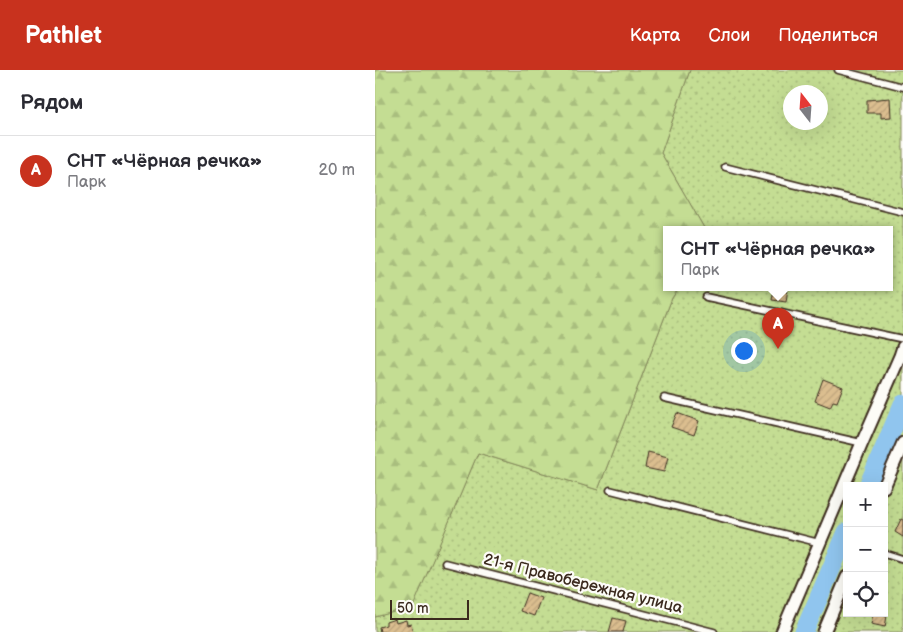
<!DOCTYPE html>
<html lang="ru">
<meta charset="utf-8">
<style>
body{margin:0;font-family:"Balsamiq Sans",sans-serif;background:#f2f2f3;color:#2b2b33}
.controls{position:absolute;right:15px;bottom:15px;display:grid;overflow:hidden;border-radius:0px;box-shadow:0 5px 20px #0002}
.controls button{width:45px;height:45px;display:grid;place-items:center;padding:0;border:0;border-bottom:1px solid #e1e1e2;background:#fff;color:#2b2b33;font:25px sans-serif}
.compass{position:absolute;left:408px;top:15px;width:45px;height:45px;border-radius:50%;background:#fff;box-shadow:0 5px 20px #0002;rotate:343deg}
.scale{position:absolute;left:15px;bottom:12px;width:79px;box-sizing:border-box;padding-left:5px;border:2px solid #3b2a1e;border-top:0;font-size:14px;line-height:18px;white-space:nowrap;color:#3b2a1e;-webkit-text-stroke:4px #fdfcf7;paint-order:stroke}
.you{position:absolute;left:368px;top:280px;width:18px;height:18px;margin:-12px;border:4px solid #fff;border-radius:50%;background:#1a73e8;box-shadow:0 0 0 8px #1a73e833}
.badge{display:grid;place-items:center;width:32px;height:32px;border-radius:50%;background:#c8321e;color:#fff;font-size:16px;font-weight:700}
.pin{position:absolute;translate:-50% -41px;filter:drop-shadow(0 1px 2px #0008)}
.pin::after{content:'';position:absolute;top:26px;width:18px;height:15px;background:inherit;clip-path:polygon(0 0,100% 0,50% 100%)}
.popup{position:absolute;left:288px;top:156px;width:230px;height:65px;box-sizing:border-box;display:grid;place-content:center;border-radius:0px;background:#fff;filter:drop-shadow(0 1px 4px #0005);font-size:16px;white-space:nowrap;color:#7c7c81}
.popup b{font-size:19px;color:#2b2b33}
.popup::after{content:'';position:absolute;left:50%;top:100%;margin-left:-10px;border:10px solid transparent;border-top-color:#fff}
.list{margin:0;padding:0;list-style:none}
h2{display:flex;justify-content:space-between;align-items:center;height:65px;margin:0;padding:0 20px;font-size:21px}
h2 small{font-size:16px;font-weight:400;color:#7c7c81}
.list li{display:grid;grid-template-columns:32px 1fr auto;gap:15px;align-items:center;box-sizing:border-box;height:70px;padding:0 20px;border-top:1px solid #e1e1e2}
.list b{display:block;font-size:19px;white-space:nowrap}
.list p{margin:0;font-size:16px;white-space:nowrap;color:#7c7c81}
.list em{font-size:16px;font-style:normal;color:#7c7c81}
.icon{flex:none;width:28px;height:28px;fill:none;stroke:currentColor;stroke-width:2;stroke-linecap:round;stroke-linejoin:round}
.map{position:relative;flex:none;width:528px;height:562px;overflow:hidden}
header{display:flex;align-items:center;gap:30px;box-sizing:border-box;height:70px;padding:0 25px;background:#c8321e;color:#fff}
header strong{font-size:24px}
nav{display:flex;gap:28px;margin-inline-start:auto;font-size:18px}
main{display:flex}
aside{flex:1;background:#fff}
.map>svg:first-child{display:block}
.grass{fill:url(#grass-dots);stroke:#808458;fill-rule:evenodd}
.forest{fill:url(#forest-firs);stroke:#808458}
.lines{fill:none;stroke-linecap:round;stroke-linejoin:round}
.river{stroke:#90c5ee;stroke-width:19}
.building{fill:url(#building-hatch);stroke:#3b2a1e}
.lane-casing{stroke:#3b2a1e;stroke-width:9}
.street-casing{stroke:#3b2a1e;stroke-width:15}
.lane{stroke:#fdfcf7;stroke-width:5.5}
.street{stroke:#fdfcf7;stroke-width:11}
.labels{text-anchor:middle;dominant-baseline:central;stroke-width:4.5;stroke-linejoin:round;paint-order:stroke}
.street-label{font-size:16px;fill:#3b2a1e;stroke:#fdfcf7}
</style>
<header>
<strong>Pathlet</strong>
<nav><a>Карта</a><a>Слои</a><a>Поделиться</a></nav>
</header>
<main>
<aside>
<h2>Рядом<small></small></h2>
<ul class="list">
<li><span class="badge">A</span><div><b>СНТ «Чёрная речка»</b><p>Парк</p></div><em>20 m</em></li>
</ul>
</aside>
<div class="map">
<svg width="528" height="562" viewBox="0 0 528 562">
<defs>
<pattern id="grass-dots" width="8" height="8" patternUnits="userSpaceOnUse" patternTransform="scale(1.25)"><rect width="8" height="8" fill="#c4dd93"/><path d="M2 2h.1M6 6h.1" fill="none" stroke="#a9be7e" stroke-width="1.8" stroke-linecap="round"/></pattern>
<pattern id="forest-firs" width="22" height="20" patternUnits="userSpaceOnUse" patternTransform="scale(1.25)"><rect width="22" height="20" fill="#c4dd93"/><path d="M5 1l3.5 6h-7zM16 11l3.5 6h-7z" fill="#a9be7e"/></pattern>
<pattern id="building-hatch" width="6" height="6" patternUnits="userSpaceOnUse" patternTransform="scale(1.25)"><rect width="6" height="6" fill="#dbbe8f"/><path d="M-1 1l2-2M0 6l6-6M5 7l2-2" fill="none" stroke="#bda37b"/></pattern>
</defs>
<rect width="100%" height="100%" fill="#fdfcf7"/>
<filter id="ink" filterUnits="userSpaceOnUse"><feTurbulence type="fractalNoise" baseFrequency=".02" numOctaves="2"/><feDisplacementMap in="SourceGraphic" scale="10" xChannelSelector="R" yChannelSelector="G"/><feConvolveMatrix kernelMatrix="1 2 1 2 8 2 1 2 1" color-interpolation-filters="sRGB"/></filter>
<g filter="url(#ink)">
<path class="grass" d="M315 0H528V562H0V547L38 536 103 383 223 420 297 228 304 218H514V160H329V158L286 83ZM416 22H446V52H416ZM472 416H509V543H472Z"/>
<path class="forest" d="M0 0H315L286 83 329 158V160H292V218H304L297 228 223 420 103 383 38 537 0 547Z"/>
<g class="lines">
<path class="river" d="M493 416 528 334
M429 562 472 462"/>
</g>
<path class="building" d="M515 28 516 47 506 48V43H492V30Z
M399 218H413L411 232 397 230Z
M448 309 468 317 462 332 458 331 455 337 440 331Z
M302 343 324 351 319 365 296 357Z
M273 382 293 387 289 402 270 398Z
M526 449 528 450V467L520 462Z
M152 523 166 528 159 546 145 541Z
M498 543 512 546 510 557 496 554Z
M238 548 251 551 248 562H234Z
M20 549 21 553 31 550 32 555 36 554 38 562H5L4 557 11 555V552Z"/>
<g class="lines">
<defs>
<path id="lane" d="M463 0 528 17
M350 97 528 142
M331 227 528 269
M289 328 487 373
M235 420 445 473
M509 483 528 489
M70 493 339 562"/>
<path id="street" d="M509 417 528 373
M407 562 487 373 525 286 528 277
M449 562 472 507"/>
</defs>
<use href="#lane" class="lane-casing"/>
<use href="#street" class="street-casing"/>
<use href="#lane" class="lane"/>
<use href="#street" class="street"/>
</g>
</g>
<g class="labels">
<g class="street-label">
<text transform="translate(208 514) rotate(14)">21-я Правобережная улица</text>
</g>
</g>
</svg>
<div class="controls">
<button>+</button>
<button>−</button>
<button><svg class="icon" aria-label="locate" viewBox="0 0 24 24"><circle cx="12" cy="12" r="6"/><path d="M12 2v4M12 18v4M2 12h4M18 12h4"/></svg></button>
</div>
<svg class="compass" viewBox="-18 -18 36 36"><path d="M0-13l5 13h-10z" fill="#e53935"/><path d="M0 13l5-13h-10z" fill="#7c7c81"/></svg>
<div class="scale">50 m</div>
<div class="you"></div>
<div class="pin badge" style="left:403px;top:279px">A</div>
<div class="popup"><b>СНТ «Чёрная речка»</b>Парк</div>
</div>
</main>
